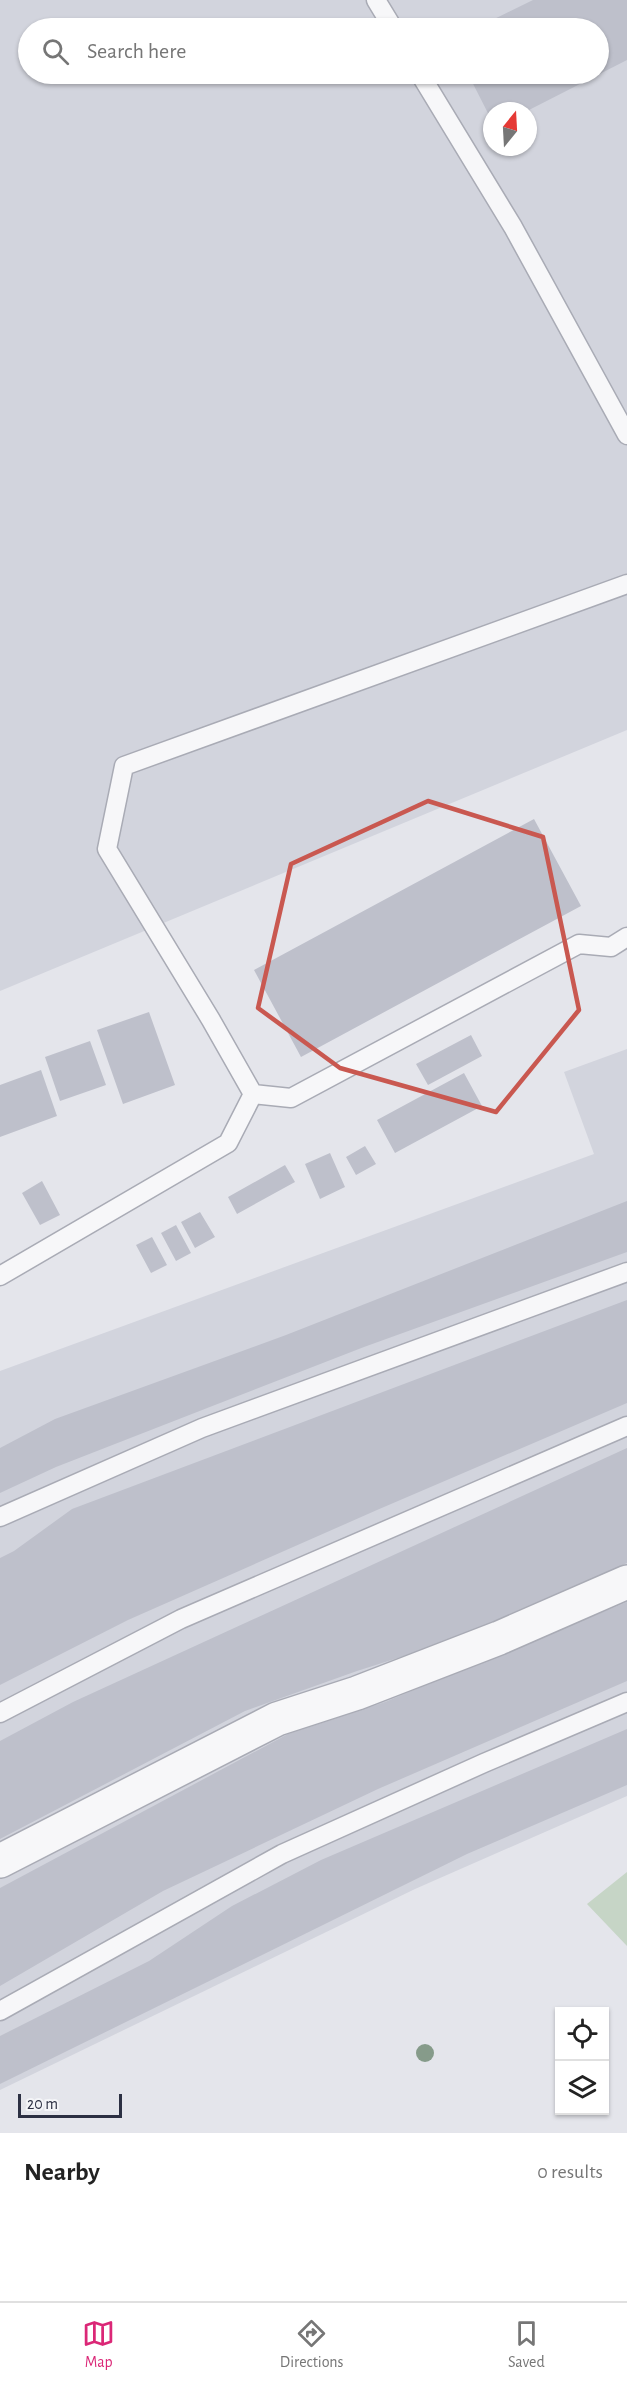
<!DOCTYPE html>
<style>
body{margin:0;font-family:"Alegreya Sans",sans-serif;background:#f2f2f2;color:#222}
.controls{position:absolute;right:18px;bottom:18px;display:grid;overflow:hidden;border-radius:0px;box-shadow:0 2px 4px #0004}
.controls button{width:54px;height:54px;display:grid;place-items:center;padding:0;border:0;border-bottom:2px solid #e0e0e0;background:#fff;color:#222;font:30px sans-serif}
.compass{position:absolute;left:483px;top:102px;width:54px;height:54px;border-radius:50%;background:#fff;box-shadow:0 2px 4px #0004;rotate:18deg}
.scale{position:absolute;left:18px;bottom:15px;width:104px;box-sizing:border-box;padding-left:6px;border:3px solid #2c3043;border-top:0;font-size:16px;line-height:21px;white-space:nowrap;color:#2c3043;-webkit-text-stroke:4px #f4f5f8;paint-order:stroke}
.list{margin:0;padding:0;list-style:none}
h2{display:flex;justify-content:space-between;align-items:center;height:78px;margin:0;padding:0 24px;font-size:26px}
h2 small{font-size:20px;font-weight:400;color:#767676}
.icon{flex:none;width:33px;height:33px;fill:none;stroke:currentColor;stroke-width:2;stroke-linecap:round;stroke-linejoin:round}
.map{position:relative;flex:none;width:627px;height:2133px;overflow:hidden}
.search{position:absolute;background:#fff;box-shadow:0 2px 4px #0004;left:18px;right:18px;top:18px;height:66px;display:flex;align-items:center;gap:15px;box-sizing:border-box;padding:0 21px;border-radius:33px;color:#767676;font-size:22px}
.sheet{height:168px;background:#fff}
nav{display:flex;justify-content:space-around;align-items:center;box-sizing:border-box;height:84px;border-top:2px solid #e0e0e0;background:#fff;font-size:16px;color:#767676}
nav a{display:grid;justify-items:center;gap:3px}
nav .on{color:#db2777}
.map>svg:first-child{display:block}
.built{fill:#d2d4dd;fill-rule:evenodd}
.green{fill:#c6d5c6}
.building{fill:#bec0cb}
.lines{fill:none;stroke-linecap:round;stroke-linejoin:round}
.lane-casing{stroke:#a9abb5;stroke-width:21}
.street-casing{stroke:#a9abb5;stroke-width:36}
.lane{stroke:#f7f7f9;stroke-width:18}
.street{stroke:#f7f7f9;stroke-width:33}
.tree{fill:#869b8a}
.marked{fill:none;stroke:#c95850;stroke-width:4.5;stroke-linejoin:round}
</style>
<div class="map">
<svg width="627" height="2133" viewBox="0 0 627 2133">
<rect width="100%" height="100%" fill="#e4e5eb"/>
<path class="built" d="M0 0H627V730L0 991ZM28 28H598V74H28ZM492 111H528V147H492Z
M627 1049V1796L415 1889 0 2090V1371L594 1154 564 1072Z"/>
<path class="green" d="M627 1872V1946L587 1904Z"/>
<path class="building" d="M533 0H627V60L527 111H492V121L468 74H598V28H476Z
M534 819 581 906 301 1057 254 970Z
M149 1012 175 1085 123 1104 97 1030Z
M471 1035 482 1056 428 1085 416 1064Z
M90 1041 106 1085 60 1101 45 1057Z
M41 1070 57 1116 0 1137V1085Z
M464 1073 482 1106 395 1153 377 1120Z
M365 1146 376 1164 356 1175 346 1157Z
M330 1153 345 1187 320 1199 305 1164Z
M285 1165 295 1182 237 1214 228 1197Z
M42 1181 60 1215 40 1225 22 1193Z
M627 1201V1252L364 1347 56 1467 0 1493V1448L55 1419 286 1335Z
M200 1212 215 1237 195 1248 181 1222Z
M176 1225 191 1253 176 1261 161 1233Z
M152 1237 167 1265 151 1273 136 1245Z
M627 1300V1403L377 1510 128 1620 0 1685V1558L14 1551 72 1509Z
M627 1448V1563L470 1635 357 1671 245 1711 0 1839V1741L73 1702Z
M627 1602V1681L378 1789 163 1891 0 1986V1888L288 1734 385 1702Z
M627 1729V1785L467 1854 0 2084V2036L149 1961 232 1906 321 1860Z"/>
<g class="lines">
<defs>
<path id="lane" d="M376 0 393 28
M420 74 513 227 627 435
M253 1094 291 1098 579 944 611 947 627 937
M0 1276 228 1143 253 1094 211 1020 107 849 124 766 627 584
M0 1517 202 1428 627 1272
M0 1713 181 1619 627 1426
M0 2011 282 1854 484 1763 627 1702"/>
<path id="street" d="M0 1861 277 1719 357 1693 499 1638 627 1582"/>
</defs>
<use href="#lane" class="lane-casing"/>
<use href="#street" class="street-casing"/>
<use href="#lane" class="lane"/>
<use href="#street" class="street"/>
</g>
<circle class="tree" cx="425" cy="2053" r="9"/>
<path class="marked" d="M428 801 543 837 579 1010 496 1112 340 1068 258 1008 291 864Z"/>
</svg>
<div class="controls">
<button><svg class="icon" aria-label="locate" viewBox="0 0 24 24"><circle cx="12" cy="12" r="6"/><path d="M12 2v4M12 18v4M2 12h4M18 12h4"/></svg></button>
<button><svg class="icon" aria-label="layers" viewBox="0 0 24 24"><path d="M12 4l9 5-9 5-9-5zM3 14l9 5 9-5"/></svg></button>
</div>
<svg class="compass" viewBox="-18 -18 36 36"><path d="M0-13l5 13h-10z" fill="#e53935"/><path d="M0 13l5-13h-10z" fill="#767676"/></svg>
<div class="scale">20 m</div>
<div class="search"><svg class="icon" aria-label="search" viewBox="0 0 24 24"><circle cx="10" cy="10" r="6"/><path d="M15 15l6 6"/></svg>Search here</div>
</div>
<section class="sheet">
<h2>Nearby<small>0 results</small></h2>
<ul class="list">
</ul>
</section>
<nav>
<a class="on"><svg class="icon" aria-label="map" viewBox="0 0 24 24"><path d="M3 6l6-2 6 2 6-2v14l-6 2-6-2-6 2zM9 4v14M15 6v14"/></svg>Map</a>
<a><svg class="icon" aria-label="directions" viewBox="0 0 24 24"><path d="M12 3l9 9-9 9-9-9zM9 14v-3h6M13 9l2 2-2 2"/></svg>Directions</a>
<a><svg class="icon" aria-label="saved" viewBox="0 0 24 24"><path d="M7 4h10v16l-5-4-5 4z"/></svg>Saved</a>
</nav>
